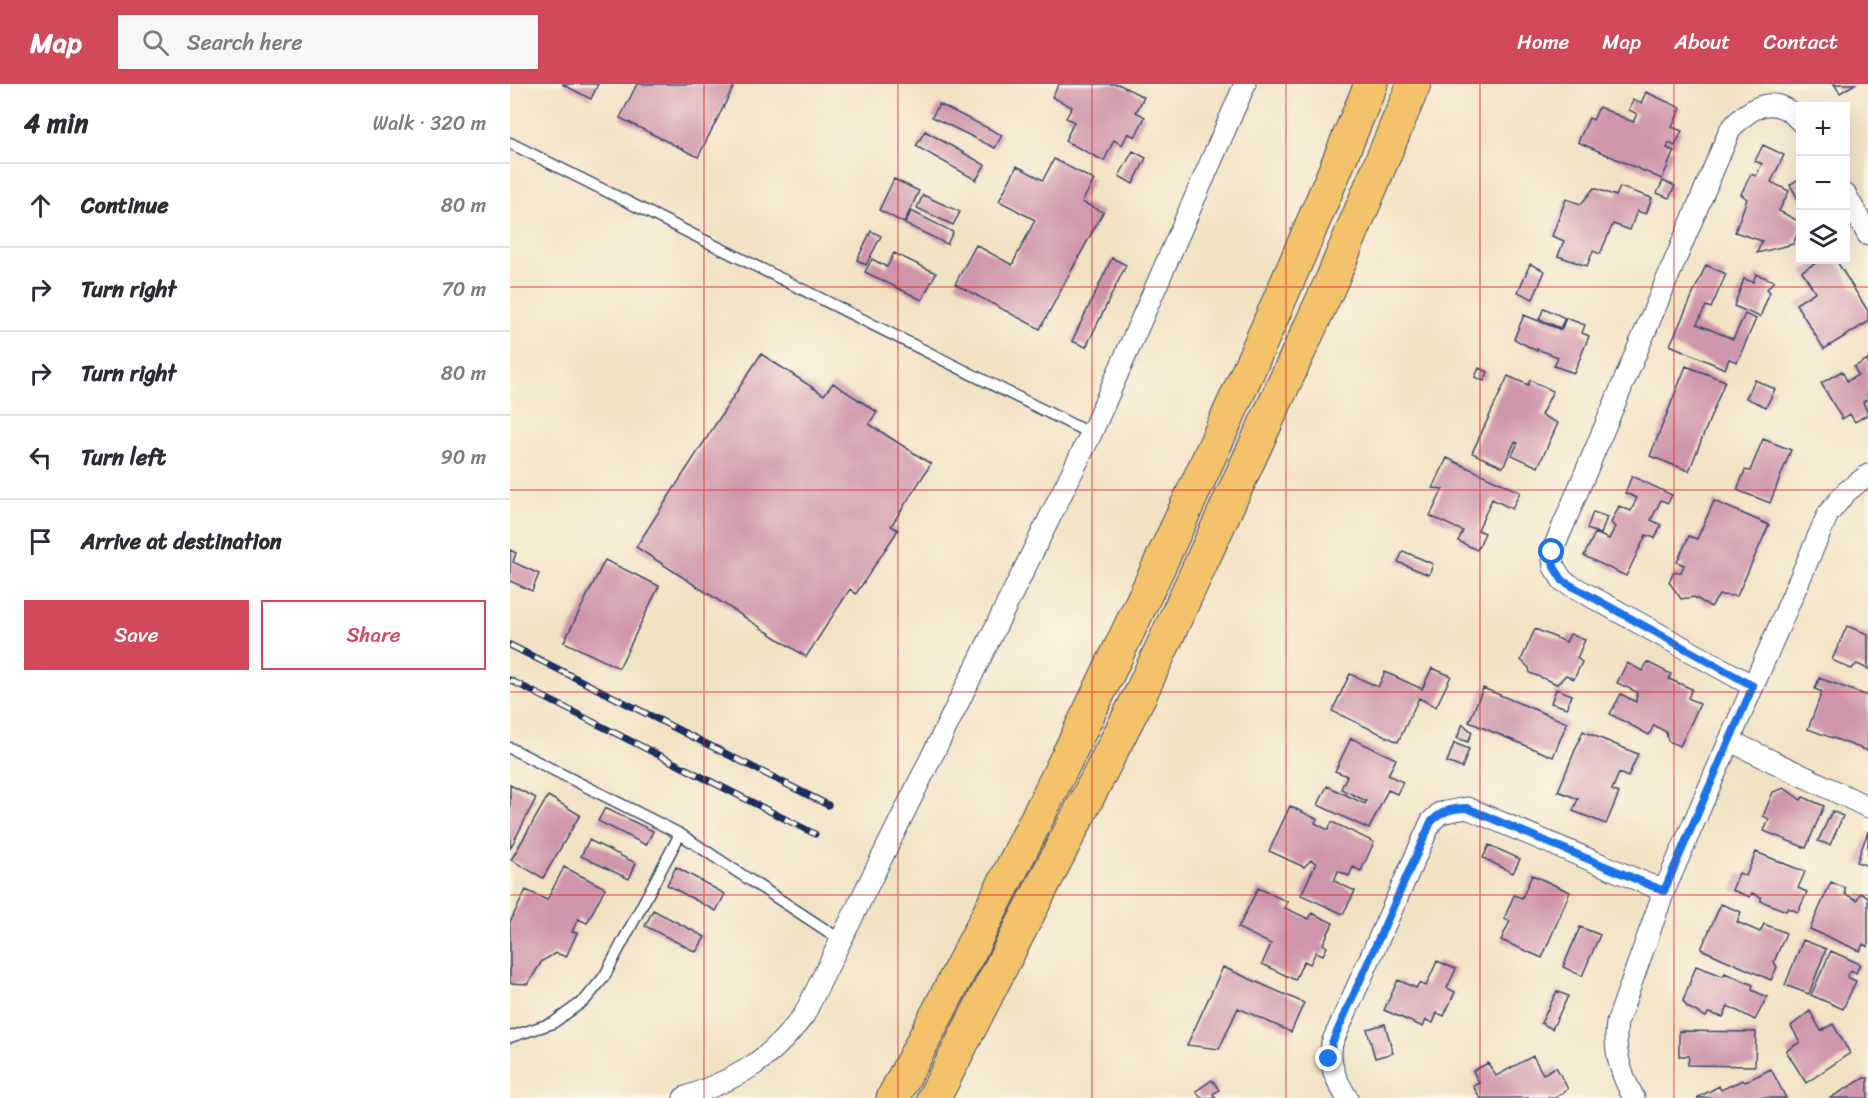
<!DOCTYPE html>
<meta charset="utf-8">
<style>
body{margin:0;font-family:Sriracha,sans-serif;background:#f7f7f7;color:#2b2b33}
.controls{position:absolute;right:18px;top:18px;display:grid;overflow:hidden;border-radius:0px;box-shadow:0 6px 24px #0002}
.controls button{width:54px;height:54px;display:grid;place-items:center;padding:0;border:0;border-bottom:2px solid #e1e1e2;background:#fff;color:#2b2b33;font:30px sans-serif}
.stop{position:absolute;width:18px;height:18px;margin:-14px;border:4px solid #1a73e8;border-radius:50%;background:#fff}
.stop.end{background:#1a73e8;border-color:#fff;box-shadow:0 2px 6px #0008}
.list{margin:0;padding:0;list-style:none}
h2{display:flex;justify-content:space-between;align-items:center;height:78px;margin:0;padding:0 24px;font-size:26px}
h2 small{font-size:20px;font-weight:400;color:#7c7c81}
.list li{display:grid;grid-template-columns:39px 1fr auto;gap:18px;align-items:center;box-sizing:border-box;height:84px;padding:0 24px;border-top:2px solid #e1e1e2}
.list b{display:block;font-size:22px;white-space:nowrap}
.list em{font-size:20px;font-style:normal;color:#7c7c81}
.actions{display:flex;gap:12px;padding:18px 24px}
.actions a{flex:1;padding:14px 0;border:2px solid #d1495b;border-radius:0px;text-align:center;font-size:21px;color:#d1495b}
.actions .main{background:#d1495b;color:#fff}
.icon{flex:none;width:33px;height:33px;fill:none;stroke:currentColor;stroke-width:2;stroke-linecap:round;stroke-linejoin:round}
.map{position:relative;flex:none;width:1358px;height:1014px;overflow:hidden}
header{display:flex;align-items:center;gap:36px;box-sizing:border-box;height:84px;padding:0 30px;background:#d1495b;color:#fff}
header strong{font-size:28px}
nav{display:flex;gap:33px;margin-inline-start:auto;font-size:21px}
.search{width:420px;height:54px;background:#f7f7f7;display:flex;align-items:center;gap:15px;box-sizing:border-box;padding:0 21px;border-radius:0px;color:#7c7c81;font-size:22px}
main{display:flex}
aside{flex:1;background:#fff}
.map>svg:first-child{display:block}
.building{fill:#cf95ab}
.lines{fill:none;stroke-linecap:round;stroke-linejoin:round}
.service-casing{stroke:#3b4a6d;stroke-width:13}
.minor-casing{stroke:#3b4a6d;stroke-width:23}
.trunk-casing{stroke:#3b4a6d;stroke-width:35}
.service{stroke:#fff;stroke-width:10}
.minor{stroke:#fff;stroke-width:21}
.trunk{stroke:#f3c26a;stroke-width:33}
.rail-casing{stroke:#1b2f5e;stroke-width:7}
.rail{stroke:#fcf5e5;stroke-width:4.5;stroke-dasharray:14;stroke-linecap:butt}
.route{stroke:#1a73e8;stroke-width:8}
.grid{fill:none;stroke:#d62828;stroke-width:1.5;stroke-opacity:0.55}
</style>
<header>
<strong>Map</strong>
<div class="search"><svg class="icon" aria-label="search" viewBox="0 0 24 24"><circle cx="10" cy="10" r="6"/><path d="M15 15l6 6"/></svg>Search here</div>
<nav><a>Home</a><a>Map</a><a>About</a><a>Contact</a></nav>
</header>
<main>
<aside>
<h2>4 min<small>Walk · 320 m</small></h2>
<ul class="list">
<li><svg class="icon" aria-label="ahead" viewBox="0 0 24 24"><path d="M12 20V5M6 11l6-6 6 6"/></svg><div><b>Continue</b></div><em>80 m</em></li>
<li><svg class="icon" aria-label="right" viewBox="0 0 24 24"><path d="M7 20v-9h11M14 6l5 5-5 5"/></svg><div><b>Turn right</b></div><em>70 m</em></li>
<li><svg class="icon" aria-label="right" viewBox="0 0 24 24"><path d="M7 20v-9h11M14 6l5 5-5 5"/></svg><div><b>Turn right</b></div><em>80 m</em></li>
<li><svg class="icon" aria-label="left" viewBox="0 0 24 24"><path d="M17 20v-9H6M10 6l-5 5 5 5"/></svg><div><b>Turn left</b></div><em>90 m</em></li>
<li><svg class="icon" aria-label="arrive" viewBox="0 0 24 24"><path d="M6 21V4h12l-3 4 3 4H6"/></svg><div><b>Arrive at destination</b></div></li>
</ul>
<div class="actions"><a class="main">Save</a><a>Share</a></div>
</aside>
<div class="map">
<svg width="1358" height="1014" viewBox="0 0 1358 1014">
<rect width="100%" height="100%" fill="#fcf5e5"/>
<filter id="ink" filterUnits="userSpaceOnUse"><feTurbulence type="fractalNoise" baseFrequency=".0167" numOctaves="2"/><feDisplacementMap in="SourceGraphic" scale="12" xChannelSelector="R" yChannelSelector="G"/><feConvolveMatrix kernelMatrix="1 2 1 2 8 2 1 2 1" color-interpolation-filters="sRGB"/></filter>
<filter id="wash" filterUnits="userSpaceOnUse"><feTurbulence type="fractalNoise" baseFrequency=".008" numOctaves="4" result="noise"/><feDisplacementMap in="SourceGraphic" scale="24" xChannelSelector="R" yChannelSelector="G"/><feGaussianBlur stdDeviation="1.35" result="paint"/><feColorMatrix in="noise" values="0 0 0 0 0 0 0 0 0 0 0 0 0 0 0 0 0 1.4 0 .05"/><feComposite in="paint" operator="in"/></filter>
<g filter="url(#wash)">
<rect width="100%" height="100%" fill="#f2e2c4"/>
<g id="blocks">
<path class="building" d="M52 0H88L81 15Z
M127 0H225L188 73 110 34Z
M549 0H608L634 13 626 28 635 33 625 53 618 49 612 61 604 56 594 77 555 57 564 38 556 34 562 23 542 13Z
M1324 0H1345L1330 9Z
M1136 8 1171 24 1162 43 1172 47 1165 62 1159 59 1157 64 1164 67 1152 95 1068 58 1079 34 1083 36 1089 23 1123 38 1127 30 1119 26 1123 16 1131 19Z
M429 20 492 51 485 64 422 33Z
M415 47 475 81 466 96 406 62Z
M1253 61 1274 71 1261 98 1279 107 1269 127 1290 138V144L1283 160 1247 169 1252 157 1225 148 1237 115 1231 110 1241 90 1246 92 1252 80 1245 77Z
M623 67 636 74 623 100 609 92Z
M544 75 584 96 572 118 593 128 530 245 445 200 466 161 502 181 525 136 489 117 507 82 533 96Z
M1290 94V118L1280 101Z
M384 95 409 107 394 139 369 126Z
M1153 97 1165 102 1159 114 1147 109Z
M1110 103 1142 114 1136 130 1127 127 1120 146 1103 140 1090 170 1083 167 1077 182 1048 172 1054 157 1042 152 1056 115 1071 120 1084 104 1106 112Z
M413 111 450 128 443 141 407 124Z
M401 127 443 148 437 160 395 140Z
M361 147 371 152 356 181 347 176Z
M384 169 426 189 412 216 355 188 362 175 377 183Z
M602 174 616 181 576 263 562 257Z
M1311 176H1326L1358 227V238L1314 265 1286 220 1305 208 1292 187Z
M1020 180 1035 187 1023 215 1008 208Z
M1196 181 1216 190 1201 224 1196 222 1187 240 1223 255 1235 230 1246 235 1227 278 1219 275 1215 285 1160 261Z
M1246 190 1264 197 1257 205 1260 208 1250 233 1224 222 1234 195 1243 198Z
M1034 224 1055 234 1050 244 1029 235Z
M1014 231 1051 246 1056 234 1075 241 1072 249 1079 252 1064 289 1044 282 1048 273 1027 265V267L1004 255Z
M251 270 314 311 323 299 367 328 359 340 421 380 381 442 388 446 346 510 340 505 296 573 126 463Z
M1358 275V315L1353 318 1358 330 1345 338 1340 330 1332 335 1311 299 1332 287 1337 297 1348 291 1344 283Z
M1176 282 1215 297 1179 387 1140 372Z
M969 284 978 288 974 297 965 293Z
M998 292 1018 301 1020 296 1043 307 1031 331 1048 339 1028 383 1002 371 1008 359 1005 358 993 383 962 369Z
M1245 296 1265 305 1256 323 1236 314Z
M1253 355 1281 366 1260 419 1227 406 1235 386 1240 387Z
M937 374 1010 408 1002 425 982 415 968 446 975 449 967 466 948 457 953 447 920 432 933 405 923 404Z
M1122 392 1162 411 1158 419 1151 416 1141 436 1151 441 1145 454 1136 451 1116 492 1074 472 1085 449 1099 455 1105 443 1101 439 1109 422 1121 427 1127 414 1115 409Z
M1204 417 1259 441 1227 512 1209 511 1201 523 1184 513 1171 515 1159 498 1163 489 1171 488 1174 481 1167 478 1179 452 1187 455Z
M1083 428 1097 433 1091 450 1077 445Z
M0 466 6 469 3 478 29 490 22 507 0 497Z
M893 467 923 480 919 491 888 478Z
M95 476 149 502 109 584 54 558Z
M1337 542 1358 550V585L1347 580 1341 585 1322 576Z
M1025 545 1056 558 1060 550 1075 556 1067 574 1072 578 1064 595 1056 591 1047 600 1020 589 1019 584 1011 576Z
M1137 578 1161 590 1159 595 1182 605 1178 614 1190 620 1170 662 1158 657 1156 648 1144 641 1139 651 1100 630 1111 610 1126 618 1127 608 1107 599 1117 579 1133 587Z
M922 584 941 592 926 623 909 614 888 658 822 627 840 590 868 603 875 588 912 605Z
M1309 594 1358 612V667L1298 645 1312 608 1305 605Z
M973 604 1057 639 1043 673 959 638Z
M1046 605 1062 611 1057 624 1041 619Z
M953 640 962 648 958 658 947 654Z
M1073 647 1128 670 1118 693 1109 689 1102 706 1109 709 1096 740 1063 727 1068 715 1048 707Z
M841 654 886 675 878 691 893 698 887 710 878 706 859 745 808 721 817 702 855 720 856 717 831 705 837 692 825 687Z
M944 659 959 665 952 684 937 678Z
M0 701 26 714 0 765Z
M1274 704 1291 716 1293 713 1314 722 1296 764 1254 747 1259 735 1253 732 1263 708Z
M38 712 70 731 33 794 1 776Z
M780 722 807 735 805 739 818 746 822 738 864 758 851 787 843 783 839 792 828 787 824 797 845 807 833 830 791 811 806 779 801 776 794 783 759 767Z
M95 724 143 747 136 761 88 737Z
M1322 727 1333 732 1320 761 1308 757Z
M1358 747V782L1347 778Z
M79 756 126 779 119 795 71 772Z
M979 761 1010 775 1003 789 973 774Z
M1246 768 1295 788 1288 804 1297 808 1288 828 1278 824 1276 827 1251 817V813L1242 809 1240 813 1222 806 1229 789 1236 792Z
M54 783 95 804 77 839 68 835 62 848 67 849 56 873 46 869 32 877 18 900 0 899V838L16 806 37 816Z
M166 783 215 810 206 827 157 801Z
M1022 791 1060 808 1032 874 991 856 1000 837 994 835 1004 811 1012 814Z
M1321 798 1335 804V810L1347 816 1350 809 1358 813V863L1353 860 1350 867 1300 845Z
M748 804 778 818 775 824 799 835 802 829 823 839 813 860 817 863 813 871 806 868 800 880 794 877 785 896 752 880 761 860 728 844Z
M1211 820 1231 828 1227 838 1250 848 1254 840 1276 849 1264 878 1267 883 1261 896 1191 865Z
M143 826 195 853 186 868 135 842Z
M1070 843 1090 851 1072 892 1053 883Z
M1293 856 1316 865 1299 910 1275 901Z
M1321 867 1350 880 1346 889 1341 886 1337 893 1346 897 1333 925 1301 911Z
M927 877 946 885 937 904 945 908 934 932 927 929 923 939 916 936 913 943 874 926 888 896 906 904 909 899 916 902Z
M1186 882 1213 892 1215 889 1243 901 1242 906 1257 913 1245 936 1218 922 1213 933 1198 929 1196 933 1177 923 1173 917Z
M713 883 794 919 781 948 728 924 709 965 677 961Z
M1047 907 1058 912 1042 945 1031 939Z
M1300 927 1311 947 1323 940 1340 969 1296 999 1276 967 1290 958 1281 942Z
M875 940 883 969 865 974 857 945Z
M1169 947 1246 948 1245 982 1178 981 1179 972H1169Z
M1023 972 1033 990 1046 983 1058 1005 1045 1014H970L963 1002 969 999 963 987 978 979 986 992Z
M1261 985 1276 1014H1187L1209 1002 1211 1006 1232 996 1235 998Z
M1354 994H1358V1014H1320Z
M702 996 709 1006 703 1010 706 1014H691L686 1007Z"/>
</g>
</g>
<g filter="url(#ink)">
<use href="#blocks" fill-opacity="0" stroke="#3b4a6d" stroke-width="1.5"/>
<g class="lines">
<defs>
<path id="service" d="M0 59 581 350
M0 664 170 750 331 856
M0 953 43 939 75 916 94 893 170 750"/>
<path id="minor" d="M1336 111 1358 151
M1243 602 1053 497 1044 483 1042 468 1220 46C1241 22 1264 8 1290 37
M1220 657 1358 723
M174 1014C230 992 257 980 294 931L581 350 735 0
M837 1014C826 995 818 982 822 959L921 738 930 729 957 724 1154 807
M1124 1014C1111 991 1103 965 1107 939L1154 807 1318 430 1336 408 1358 391"/>
<path id="trunk" d="M383 1014C558 684 719 346 861 0
M424 1014 630 611 821 198 904 0"/>
</defs>
<use href="#service" class="service-casing"/>
<use href="#minor" class="minor-casing"/>
<use href="#trunk" class="trunk-casing"/>
<use href="#service" class="service"/>
<use href="#minor" class="minor"/>
<use href="#trunk" class="trunk"/>
<defs>
<path id="rail" d="M0 561 318 721
M0 596 305 750"/>
</defs>
<use href="#rail" class="rail-casing"/>
<use href="#rail" class="rail"/>
</g>
</g>
<g class="lines" filter="url(#ink)">
<path class="route" d="M819 975 822 959 921 738C932 727 942 724 957 724L1154 807 1243 602 1053 497 1044 483 1042 468"/>
</g>
<path class="grid" d="M194 0V1014M388 0V1014M582 0V1014M776 0V1014M970 0V1014M1164 0V1014M0 203H1358M0 406H1358M0 608H1358M0 811H1358"/>
</svg>
<div class="controls">
<button>+</button>
<button>−</button>
<button><svg class="icon" aria-label="layers" viewBox="0 0 24 24"><path d="M12 4l9 5-9 5-9-5zM3 14l9 5 9-5"/></svg></button>
</div>
<div class="stop" style="left:1042px;top:468px"></div>
<div class="stop end" style="left:819px;top:975px"></div>
</div>
</main>
